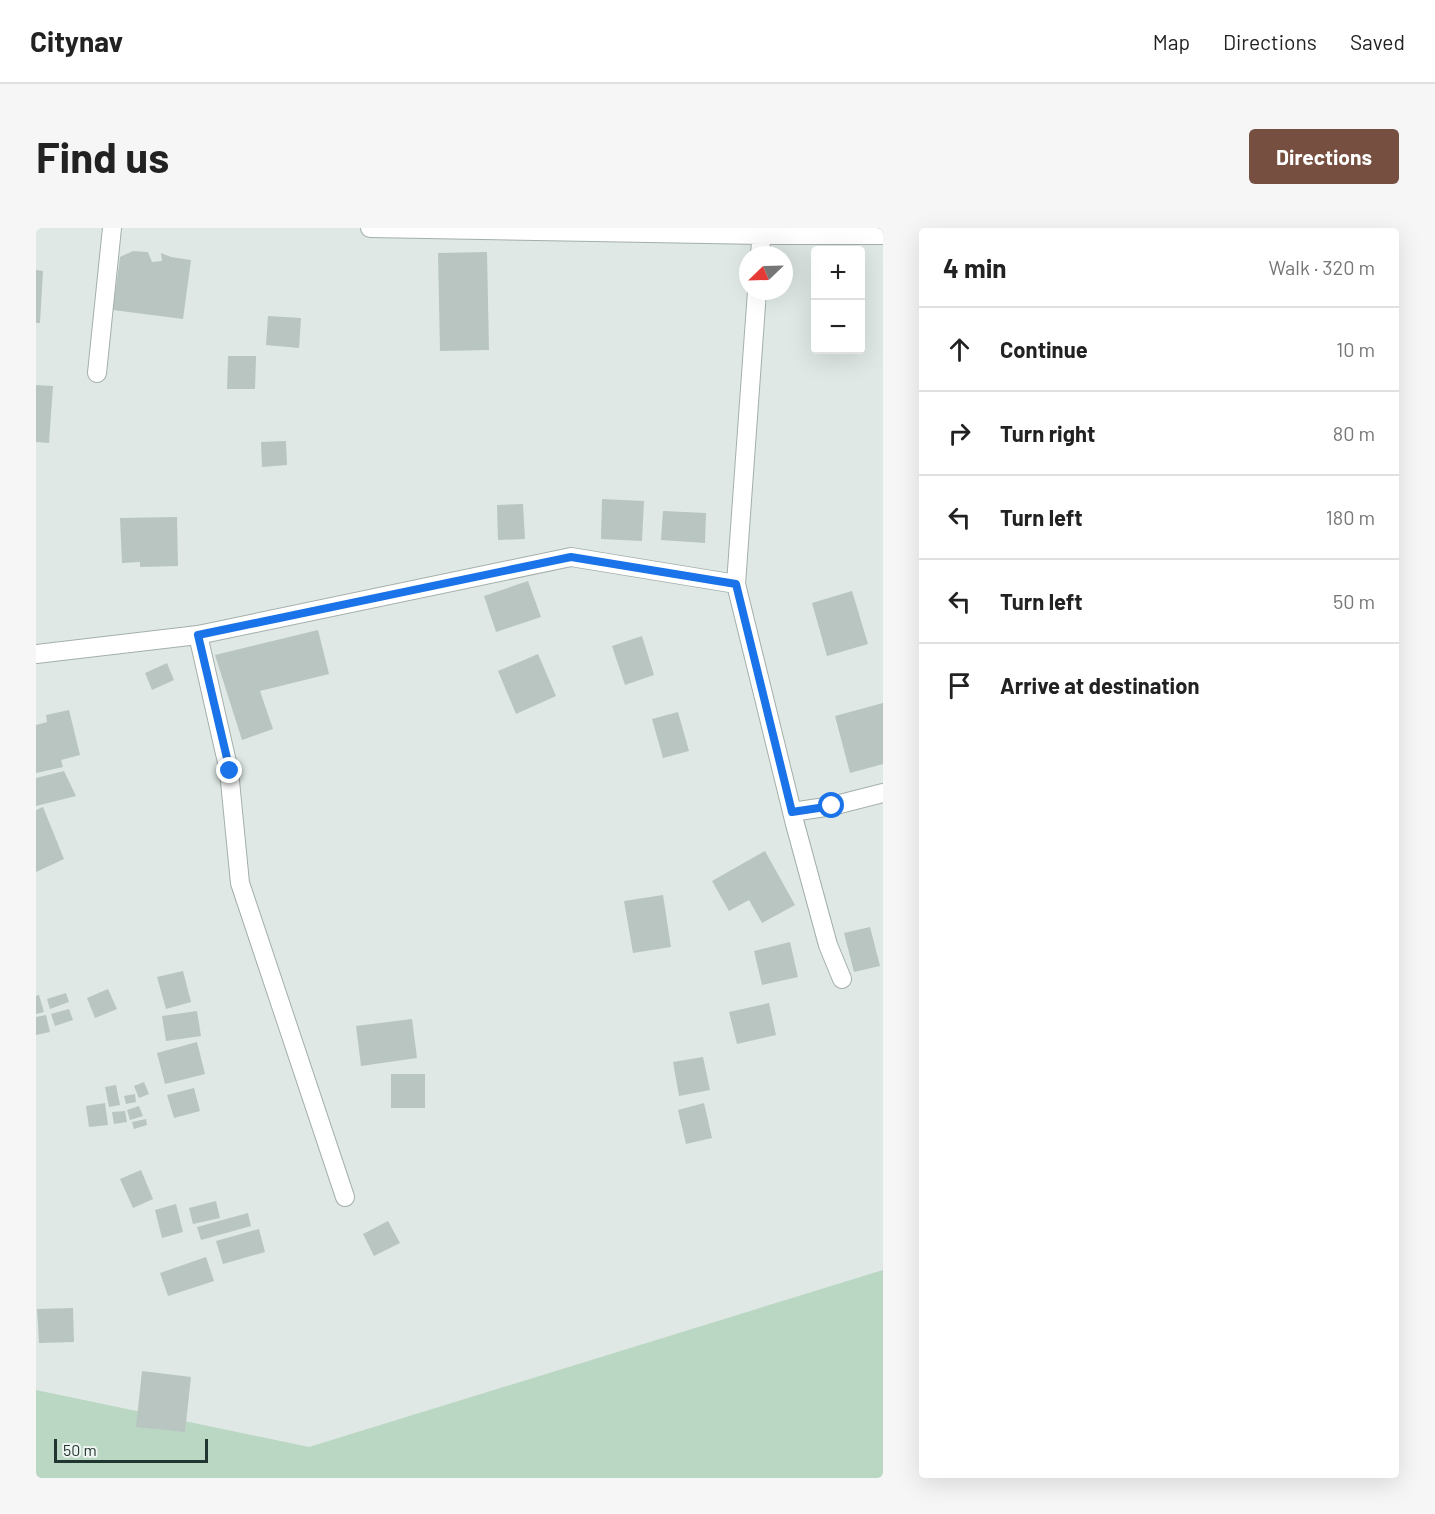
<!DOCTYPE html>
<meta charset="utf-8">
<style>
body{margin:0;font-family:Barlow,sans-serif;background:#f6f6f6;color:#222}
.controls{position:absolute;right:18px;top:18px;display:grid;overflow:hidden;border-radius:6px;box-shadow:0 6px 24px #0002}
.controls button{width:54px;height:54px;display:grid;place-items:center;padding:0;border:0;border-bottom:2px solid #e0e0e0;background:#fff;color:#222;font:30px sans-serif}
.compass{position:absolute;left:703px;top:18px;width:54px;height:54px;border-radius:50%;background:#fff;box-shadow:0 6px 24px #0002;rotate:247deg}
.scale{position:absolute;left:18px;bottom:15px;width:154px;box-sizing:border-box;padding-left:6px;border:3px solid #223631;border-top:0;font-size:16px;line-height:21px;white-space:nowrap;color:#223631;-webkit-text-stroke:4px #eff5f2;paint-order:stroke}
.stop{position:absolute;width:18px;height:18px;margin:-14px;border:4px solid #1a73e8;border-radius:50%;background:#fff}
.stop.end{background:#1a73e8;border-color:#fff;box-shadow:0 2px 6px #0008}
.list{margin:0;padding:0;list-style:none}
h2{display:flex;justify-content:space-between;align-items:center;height:78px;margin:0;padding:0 24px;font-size:26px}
h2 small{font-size:20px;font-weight:400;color:#767676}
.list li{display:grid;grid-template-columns:39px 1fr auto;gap:18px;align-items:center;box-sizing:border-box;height:84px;padding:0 24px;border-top:2px solid #e0e0e0}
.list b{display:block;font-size:22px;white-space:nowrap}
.list em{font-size:20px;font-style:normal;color:#767676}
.icon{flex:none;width:33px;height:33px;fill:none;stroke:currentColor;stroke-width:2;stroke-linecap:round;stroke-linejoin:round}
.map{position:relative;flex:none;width:847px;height:1250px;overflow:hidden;border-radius:6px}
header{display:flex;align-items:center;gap:36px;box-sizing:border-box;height:84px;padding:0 30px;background:#fff;border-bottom:2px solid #e0e0e0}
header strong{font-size:28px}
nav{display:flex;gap:33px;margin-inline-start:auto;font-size:21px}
.intro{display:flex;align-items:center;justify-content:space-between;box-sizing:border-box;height:144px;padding:0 36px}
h1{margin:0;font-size:42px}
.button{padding:15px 27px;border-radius:6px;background:#774f41;color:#fff;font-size:21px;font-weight:700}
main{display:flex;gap:36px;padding:0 36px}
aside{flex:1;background:#fff;border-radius:6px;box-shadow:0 6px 24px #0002}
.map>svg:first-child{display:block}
.green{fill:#bad7c3}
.building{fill:#b8c5c0}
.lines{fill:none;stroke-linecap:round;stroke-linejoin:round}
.street-casing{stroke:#a3afab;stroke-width:20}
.street{stroke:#fff;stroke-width:18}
.route{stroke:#1a73e8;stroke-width:8}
</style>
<header>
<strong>Citynav</strong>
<nav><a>Map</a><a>Directions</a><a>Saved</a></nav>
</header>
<div class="intro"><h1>Find us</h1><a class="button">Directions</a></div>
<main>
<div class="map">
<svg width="847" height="1250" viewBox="0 0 847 1250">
<rect width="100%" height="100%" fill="#dfe8e4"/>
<path class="green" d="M847 1042V1250H0V1162L273 1219Z"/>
<path class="building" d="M97 23 112 24 116 34 126 33 125 25 135 29 155 32 147 91 77 82 84 29Z
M451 24 453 122 404 123 402 25Z
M0 42 7 43 4 95H0Z
M232 88 265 90 263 120 230 117Z
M192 128H220L219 161H191Z
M0 157 17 158 13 215 0 214Z
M250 213 251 237 226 239 225 214Z
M566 271 608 273 606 313 565 311Z
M487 276 489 311 462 312 461 277Z
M627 283 670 285 669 315 625 312Z
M141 289 142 338 104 339V334L86 335 84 290Z
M492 353 505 389 460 404 448 368Z
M816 363 832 416 791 428 776 375Z
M282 402 293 446 224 463 237 501 206 512 179 427Z
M606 408 618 447 589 457 576 418Z
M502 426 520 468 480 486 462 443Z
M131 435 138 452 116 462 109 445Z
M847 475V536L814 545 799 488Z
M33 482 44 527 25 532 27 539 0 545V497L11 494 10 487Z
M642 484 653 523 627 530 616 491Z
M28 543 40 568 0 578V550Z
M7 579 28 631 0 644V582Z
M729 623 759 677 726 695 713 672 693 683 676 653Z
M627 667 635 719 597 725 588 673Z
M834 699 844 738 818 744 808 705Z
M754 714 762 749 726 757 718 723Z
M147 743 155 774 130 781 121 749Z
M72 761 81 781 59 790 51 770Z
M30 765 33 774 14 781 11 771Z
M3 767 8 784 0 786V768Z
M733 775 740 807 701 816 693 784Z
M33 781 37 792 19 798 15 786Z
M161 783 165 808 130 813 126 788Z
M10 787 14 804 0 807V789Z
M376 791 381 830 325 838 320 798Z
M161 814 169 846 129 856 121 825Z
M667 829 674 862 643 868 637 834Z
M355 846H389V880H355Z
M108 854 113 866 103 870 98 858Z
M80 857 84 877 73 879 69 859Z
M158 860 164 883 138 890 131 867Z
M99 866 100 874 90 876 88 868Z
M69 875 72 897 53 899 50 878Z
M668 875 676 910 650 916 642 882Z
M103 878 107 888 94 892 91 882Z
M89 883 91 894 78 896 76 884Z
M110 891 111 897 98 901 96 894Z
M105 942 117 971 97 980 84 951Z
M180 973 184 990 157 996 153 980Z
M140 976 147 1004 126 1010 119 982Z
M212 985 215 998 165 1012 161 999Z
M352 993 364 1015 338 1028 327 1006Z
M223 1001 229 1024 187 1036 180 1013Z
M170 1029 178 1053 132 1068 124 1045Z
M37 1080 38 1114 3 1115 1 1081Z
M106 1143 155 1149 149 1204 100 1199Z"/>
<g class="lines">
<defs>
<path id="street" d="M334 0 726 7H847
M724 27 726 0
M721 63 700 356 759 596 792 717 806 751
M61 145 76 0
M162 407 193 543 204 655 309 969
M0 426 162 407 535 329 700 356
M756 584 796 578 847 565"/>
</defs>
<use href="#street" class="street-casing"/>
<use href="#street" class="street"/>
</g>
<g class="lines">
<path class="route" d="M194 543 162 407 535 329 700 356 756 584 796 578"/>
</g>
</svg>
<div class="controls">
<button>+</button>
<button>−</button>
</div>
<svg class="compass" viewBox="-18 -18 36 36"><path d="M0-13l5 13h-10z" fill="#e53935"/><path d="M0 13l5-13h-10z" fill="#767676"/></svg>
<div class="scale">50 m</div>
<div class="stop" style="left:796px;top:578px"></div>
<div class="stop end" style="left:194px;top:543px"></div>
</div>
<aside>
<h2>4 min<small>Walk · 320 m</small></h2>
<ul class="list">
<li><svg class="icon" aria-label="ahead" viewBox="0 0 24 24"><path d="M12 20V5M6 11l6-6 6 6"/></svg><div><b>Continue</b></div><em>10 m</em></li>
<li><svg class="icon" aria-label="right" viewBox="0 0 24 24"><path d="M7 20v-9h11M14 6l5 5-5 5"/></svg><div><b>Turn right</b></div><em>80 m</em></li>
<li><svg class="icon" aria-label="left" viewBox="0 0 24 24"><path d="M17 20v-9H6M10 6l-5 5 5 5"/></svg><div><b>Turn left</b></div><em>180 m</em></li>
<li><svg class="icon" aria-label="left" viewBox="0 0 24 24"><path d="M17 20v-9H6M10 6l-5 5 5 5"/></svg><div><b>Turn left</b></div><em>50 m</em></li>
<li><svg class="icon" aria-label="arrive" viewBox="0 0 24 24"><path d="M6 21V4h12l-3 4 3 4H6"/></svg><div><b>Arrive at destination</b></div></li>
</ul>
</aside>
</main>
